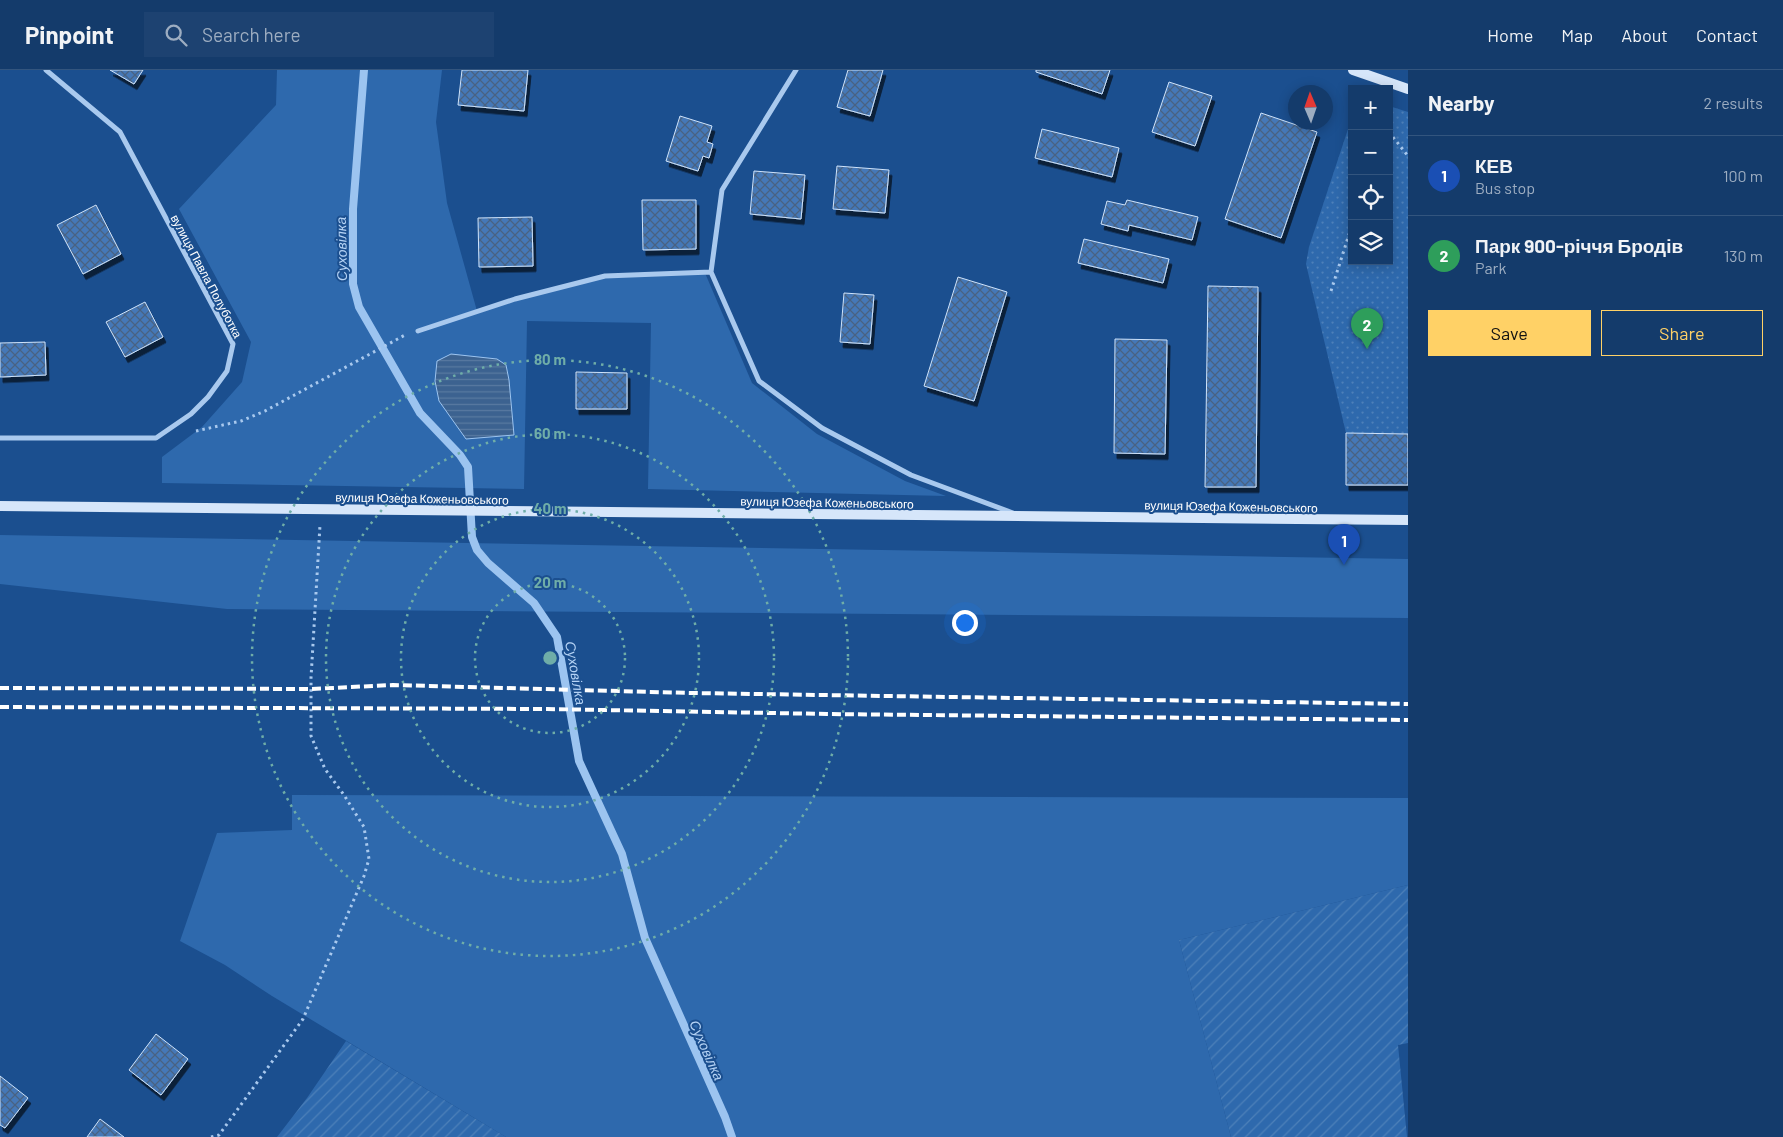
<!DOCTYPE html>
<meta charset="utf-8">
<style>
body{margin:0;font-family:Barlow,sans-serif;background:#1d4271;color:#f1f3f6}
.controls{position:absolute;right:15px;top:15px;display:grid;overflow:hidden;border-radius:0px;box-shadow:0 2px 12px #0003}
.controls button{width:45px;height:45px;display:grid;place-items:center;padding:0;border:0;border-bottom:1px solid #33557e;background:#143b6b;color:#f1f3f6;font:25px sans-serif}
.compass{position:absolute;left:1288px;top:15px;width:45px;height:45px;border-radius:50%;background:#143b6b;box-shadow:0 2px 12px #0003;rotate:358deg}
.you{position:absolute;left:964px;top:552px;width:18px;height:18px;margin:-12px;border:4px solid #fff;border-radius:50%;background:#1a73e8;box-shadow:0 0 0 8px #1a73e833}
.badge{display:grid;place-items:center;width:32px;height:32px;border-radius:50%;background:#ffd166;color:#fff;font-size:16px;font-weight:700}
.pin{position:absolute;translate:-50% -41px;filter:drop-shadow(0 1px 2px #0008)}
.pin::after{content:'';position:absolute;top:26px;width:18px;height:15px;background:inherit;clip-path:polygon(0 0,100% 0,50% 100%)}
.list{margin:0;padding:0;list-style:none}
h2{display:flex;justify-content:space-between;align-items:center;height:65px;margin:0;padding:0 20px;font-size:21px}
h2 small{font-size:16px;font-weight:400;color:#9dadc1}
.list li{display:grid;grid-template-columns:32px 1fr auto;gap:15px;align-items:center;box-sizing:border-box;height:80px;padding:0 20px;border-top:1px solid #33557e}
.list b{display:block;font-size:19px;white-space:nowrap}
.list p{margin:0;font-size:16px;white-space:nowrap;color:#9dadc1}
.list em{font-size:16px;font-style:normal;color:#9dadc1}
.actions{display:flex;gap:10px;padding:15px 20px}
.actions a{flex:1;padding:11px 0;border:1px solid #ffd166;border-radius:0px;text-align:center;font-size:18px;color:#ffd166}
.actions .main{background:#ffd166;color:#111}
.icon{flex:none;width:28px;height:28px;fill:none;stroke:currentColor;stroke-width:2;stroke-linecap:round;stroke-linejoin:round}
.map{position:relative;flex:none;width:1408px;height:1067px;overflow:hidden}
header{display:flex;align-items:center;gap:30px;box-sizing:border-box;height:70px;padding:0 25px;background:#143b6b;border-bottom:1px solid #33557e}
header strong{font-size:24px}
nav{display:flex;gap:28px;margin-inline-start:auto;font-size:18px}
.search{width:350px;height:45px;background:#1d4271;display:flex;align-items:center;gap:12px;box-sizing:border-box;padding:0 18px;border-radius:0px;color:#9dadc1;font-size:19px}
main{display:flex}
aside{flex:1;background:#143b6b}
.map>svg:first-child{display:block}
.grass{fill:#2e69ad}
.park{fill:url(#park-dots)}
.garden{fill:url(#garden-furrows)}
.water{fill:url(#water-rules);stroke:#9cc4f0}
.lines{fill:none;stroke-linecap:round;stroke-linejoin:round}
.stream{stroke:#9cc4f0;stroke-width:8}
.building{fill:url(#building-cross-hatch);stroke:#cfe3fa;filter:url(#shadow)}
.path{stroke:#a9c9ee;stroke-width:3;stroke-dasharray:2.5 4;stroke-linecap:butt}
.street{stroke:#a9c9ee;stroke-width:5}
.secondary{stroke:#d6e6fa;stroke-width:10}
.rail{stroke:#fff;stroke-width:4;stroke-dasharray:9 4;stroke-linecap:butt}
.ring{fill:none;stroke:#6fada8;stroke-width:2.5;stroke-dasharray:2.5 5}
.labels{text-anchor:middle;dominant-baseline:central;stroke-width:4;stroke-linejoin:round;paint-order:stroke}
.street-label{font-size:12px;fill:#fff;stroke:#1b4f8f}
.water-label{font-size:14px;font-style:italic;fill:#b5d3f5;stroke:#1b4f8f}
.centre{fill:#6fada8;stroke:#1b4f8f;stroke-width:2.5}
.ring-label{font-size:15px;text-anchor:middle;font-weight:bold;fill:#6fada8;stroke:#1b4f8f;stroke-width:4;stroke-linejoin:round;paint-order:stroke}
</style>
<header>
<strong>Pinpoint</strong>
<div class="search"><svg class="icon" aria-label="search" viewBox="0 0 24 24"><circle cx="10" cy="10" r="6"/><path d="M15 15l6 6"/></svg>Search here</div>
<nav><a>Home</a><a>Map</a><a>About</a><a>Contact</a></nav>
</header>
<main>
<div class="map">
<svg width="1408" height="1067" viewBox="0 0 1408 1067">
<defs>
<pattern id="park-dots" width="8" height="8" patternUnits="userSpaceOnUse" patternTransform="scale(1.25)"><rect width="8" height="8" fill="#2e69ad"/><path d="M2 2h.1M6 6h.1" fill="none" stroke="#4d80b9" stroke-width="1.8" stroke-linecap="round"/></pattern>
<pattern id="garden-furrows" width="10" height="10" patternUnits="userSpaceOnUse" patternTransform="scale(1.25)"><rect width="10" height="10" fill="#2e69ad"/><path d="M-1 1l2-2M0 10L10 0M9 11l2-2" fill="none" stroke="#4d80b9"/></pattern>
<pattern id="water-rules" width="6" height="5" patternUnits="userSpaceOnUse" patternTransform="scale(1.25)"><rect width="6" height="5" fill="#3c6290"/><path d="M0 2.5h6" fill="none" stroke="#597aa1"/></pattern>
<pattern id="building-cross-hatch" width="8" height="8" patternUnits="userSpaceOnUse" patternTransform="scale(1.25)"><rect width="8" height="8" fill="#4478b7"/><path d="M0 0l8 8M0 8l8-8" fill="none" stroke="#486282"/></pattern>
<filter id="shadow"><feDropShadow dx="3" dy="5.5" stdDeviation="0" flood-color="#0009"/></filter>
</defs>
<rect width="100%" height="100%" fill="#1b4f8f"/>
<path class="grass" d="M277 0H442L436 52 447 133 477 241 605 206 705 203 752 313 817 364 905 411 946 426 648 419 651 253 527 251 524 419 162 413V387L202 357 242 312 251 272 179 139 276 35Z
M0 465 1408 489V548L227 539 0 514Z
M292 725 1408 728V815L1179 870 1231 1067H506L272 926 225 895 180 871 217 763 292 760Z"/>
<path class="park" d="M1389 36 1408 42V364L1346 363 1306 194 1309 177 1352 47V191H1389Z"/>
<path class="garden" d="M1408 815V973L1398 975 1407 1067H1231L1179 870Z
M346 971 506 1067H277L307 1028Z"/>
<path class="water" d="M451 284 497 289 506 295 509 310 514 365 466 369 439 331 435 311 437 291Z"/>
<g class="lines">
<path class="stream" d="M364 0 353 139V214L359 237 420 343 460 385 468 397 472 467 477 480 488 493 534 533 557 567 579 691 622 784 645 868 725 1047 732 1067"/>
</g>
<path class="building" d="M110 0H143L134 14Z
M462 0H528L524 41 458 35Z
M848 0H883L870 46 837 37Z
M1036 0H1110L1102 24 1036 2Z
M1169 12 1212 26 1195 76 1152 62Z
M1261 43 1317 62 1281 168 1225 149Z
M680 46 712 56 707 72 713 74 709 88 703 86 698 101 666 91Z
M1042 59 1119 78 1112 107 1035 88Z
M837 96 889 100 885 143 833 139Z
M754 101 805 105 801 149 750 144Z
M642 130H696V179L643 180Z
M1127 130 1198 147 1192 170 1129 155 1128 161 1101 154 1107 131 1125 135Z
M96 135 121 184 83 204 57 155Z
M532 147 533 196 479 197 478 148Z
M1084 169 1169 189 1163 213 1078 193Z
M958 207 1007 222 974 331 924 316Z
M1208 216 1258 217 1256 417H1205Z
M844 223 874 225 870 274 840 272Z
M145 232 163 267 125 287 106 252Z
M1115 269 1167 270 1165 384 1114 383Z
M45 272 46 305 0 307V273Z
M576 302 627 303V339H576Z
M1346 363 1408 364V415H1346Z
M156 964 188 989 161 1025 129 1000Z
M0 1006 28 1028 5 1058 0 1055Z
M100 1049 124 1067H87Z"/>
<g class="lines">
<path class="path" d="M1389 62 1408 86
M1331 221 1352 155
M196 361 241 351 265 341 405 265
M211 1067 219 1065 303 949 364 806 369 789 364 757 344 725 325 699 311 666V608L320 455"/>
<path class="street" d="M796 0 722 120 711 202 759 311 822 358 911 405 1013 443
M418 261 515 229 605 206 711 202
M0 368H156L191 344 208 327 227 301 233 274 120 62 46 0"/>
<path class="secondary" d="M1353 0 1408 19
M0 436 1408 450"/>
<path class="rail" d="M0 618 311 619 393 615 691 623 1408 634
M0 637 547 639 827 644 1408 650"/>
</g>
<g class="ring">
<circle cx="550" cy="588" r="75"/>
<circle cx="550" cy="588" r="149"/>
<circle cx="550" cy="588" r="224"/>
<circle cx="550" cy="588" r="298"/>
</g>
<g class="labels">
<g class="street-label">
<text transform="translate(207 206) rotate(62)">вулиця Павла Полуботка</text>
<text transform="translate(422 428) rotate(1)">вулиця Юзефа Коженьовського</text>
<text transform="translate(827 432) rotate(1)">вулиця Юзефа Коженьовського</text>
<text transform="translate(1231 436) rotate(1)">вулиця Юзефа Коженьовського</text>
</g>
<g class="water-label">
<text transform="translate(341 179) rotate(-91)">Суховілка</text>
<text transform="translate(576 603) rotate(80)">Суховілка</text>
<text transform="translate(707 980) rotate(66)">Суховілка</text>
</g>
</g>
<circle cx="550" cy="588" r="8" class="centre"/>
<g class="ring-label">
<text x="550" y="295">80 m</text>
<text x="550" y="369">60 m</text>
<text x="550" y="444">40 m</text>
<text x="550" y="518">20 m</text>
</g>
</svg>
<div class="controls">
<button>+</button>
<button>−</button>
<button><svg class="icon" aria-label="locate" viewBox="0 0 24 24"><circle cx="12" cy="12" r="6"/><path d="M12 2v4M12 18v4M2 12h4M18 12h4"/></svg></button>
<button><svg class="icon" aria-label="layers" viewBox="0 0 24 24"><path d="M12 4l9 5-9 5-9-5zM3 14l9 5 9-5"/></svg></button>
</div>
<svg class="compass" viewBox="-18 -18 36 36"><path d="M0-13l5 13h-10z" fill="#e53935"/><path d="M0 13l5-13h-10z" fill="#9dadc1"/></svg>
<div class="you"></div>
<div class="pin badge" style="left:1344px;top:495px;background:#1a4fb4">1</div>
<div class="pin badge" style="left:1367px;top:279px;background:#2e9e5b">2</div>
</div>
<aside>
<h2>Nearby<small>2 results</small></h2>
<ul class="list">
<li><span class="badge" style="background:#1a4fb4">1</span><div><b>КЕВ</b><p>Bus stop</p></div><em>100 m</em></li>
<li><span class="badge" style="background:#2e9e5b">2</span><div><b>Парк 900-річчя Бродів</b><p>Park</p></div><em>130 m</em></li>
</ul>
<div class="actions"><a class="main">Save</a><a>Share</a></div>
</aside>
</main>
